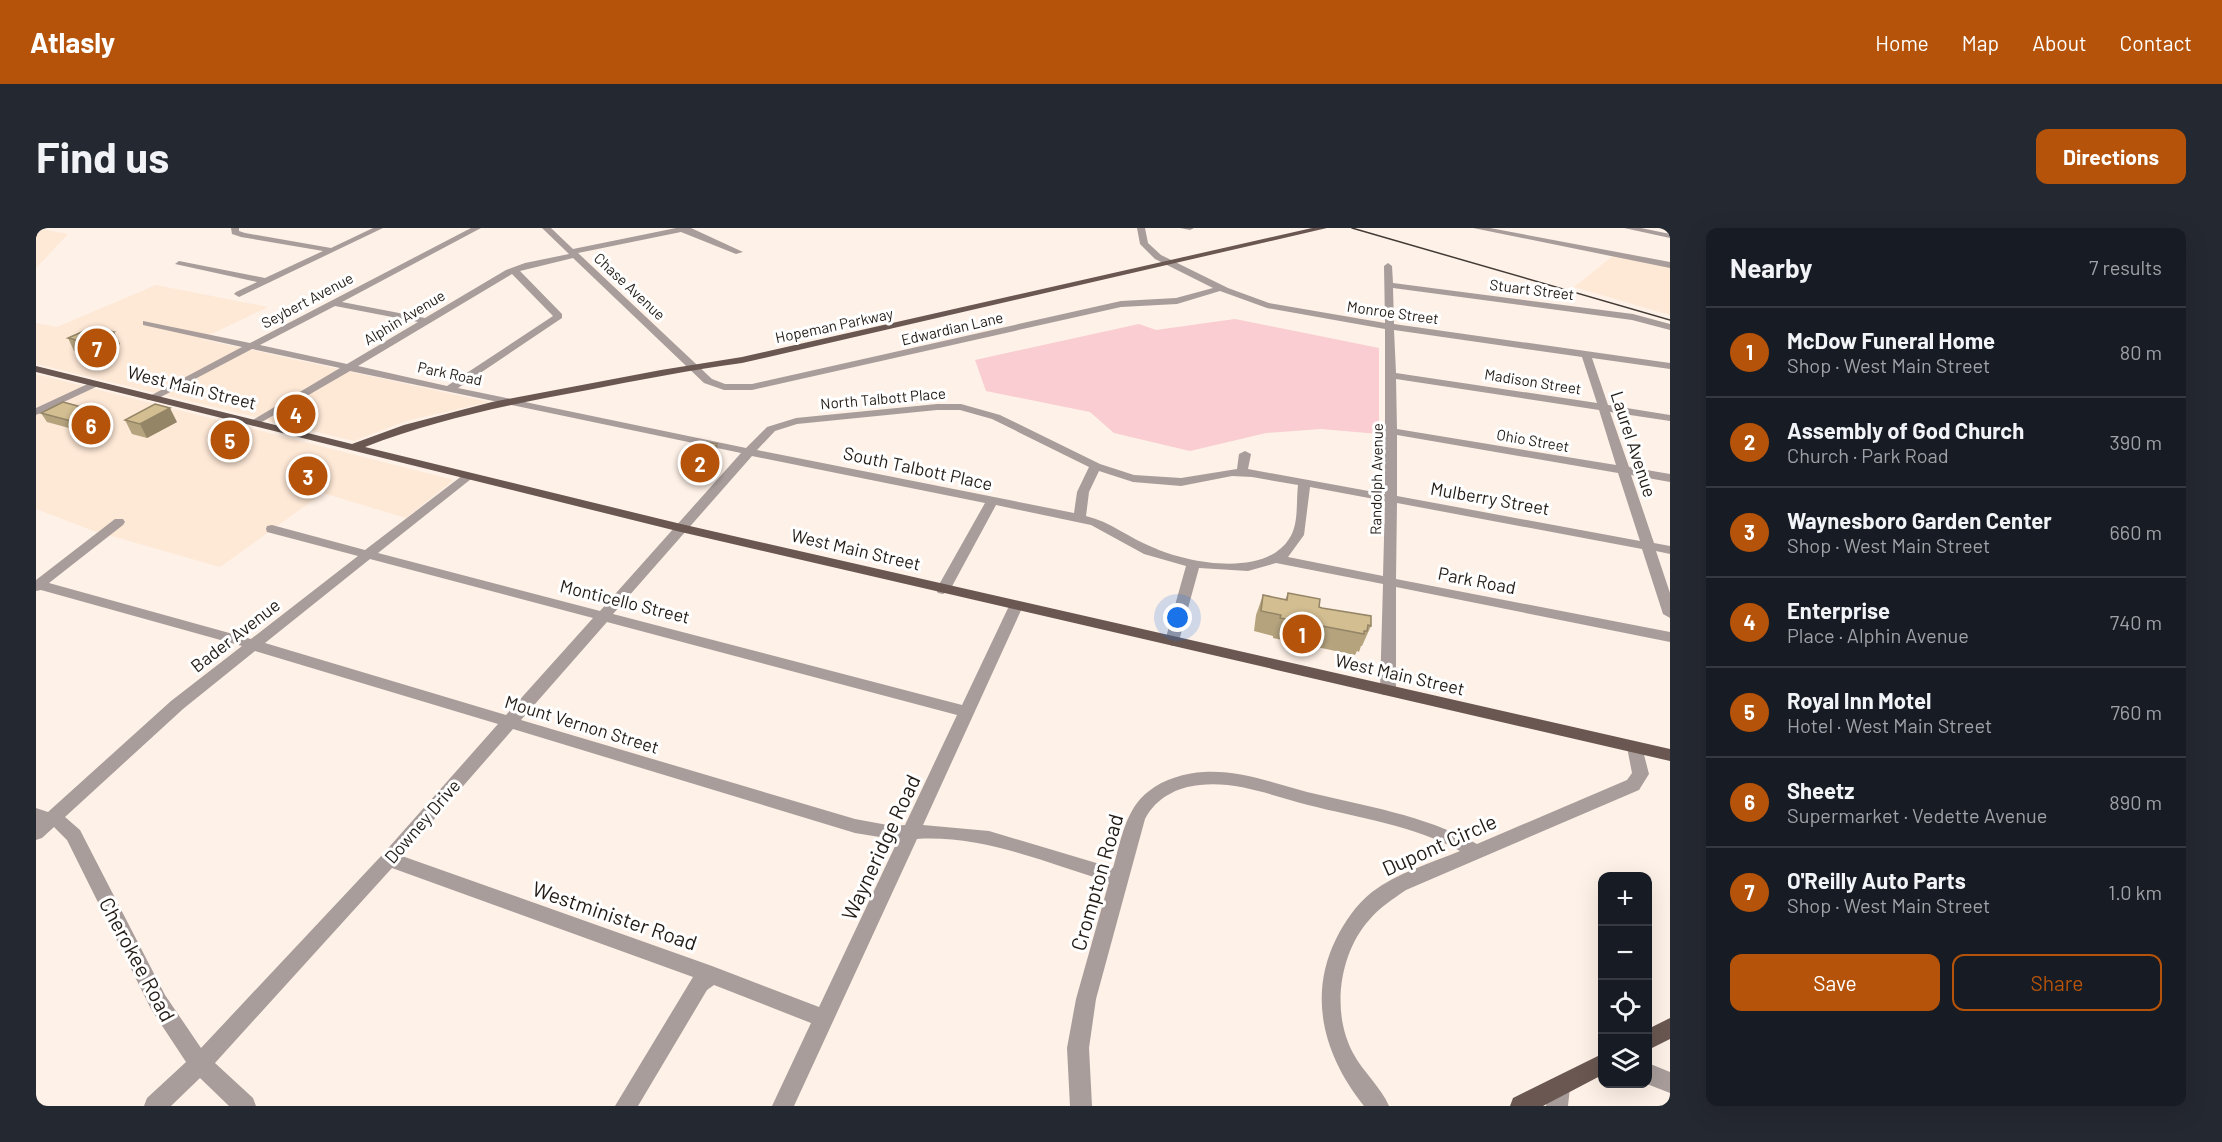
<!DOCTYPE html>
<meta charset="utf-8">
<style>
body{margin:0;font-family:Barlow,sans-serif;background:#242831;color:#f1f3f6}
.controls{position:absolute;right:18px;bottom:18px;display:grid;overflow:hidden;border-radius:12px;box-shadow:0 6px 24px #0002}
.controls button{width:54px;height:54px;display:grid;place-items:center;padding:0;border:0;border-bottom:2px solid #363941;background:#171b24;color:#f1f3f6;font:30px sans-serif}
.you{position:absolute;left:1142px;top:390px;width:21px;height:21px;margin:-15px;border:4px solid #fff;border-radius:50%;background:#1a73e8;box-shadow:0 0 0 9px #1a73e833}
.badge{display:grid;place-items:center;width:39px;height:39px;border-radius:50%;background:#b45309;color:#fff;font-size:20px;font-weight:700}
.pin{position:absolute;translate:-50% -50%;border:3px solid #fff;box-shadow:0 2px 6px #0006}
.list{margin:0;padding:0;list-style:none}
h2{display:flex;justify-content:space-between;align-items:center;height:78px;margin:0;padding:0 24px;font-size:26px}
h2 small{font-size:20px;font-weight:400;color:#9ea1a6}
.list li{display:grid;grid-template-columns:39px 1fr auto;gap:18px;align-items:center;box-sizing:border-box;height:90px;padding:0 24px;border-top:2px solid #363941}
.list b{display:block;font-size:22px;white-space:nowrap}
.list p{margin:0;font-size:20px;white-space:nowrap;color:#9ea1a6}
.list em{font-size:20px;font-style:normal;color:#9ea1a6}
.actions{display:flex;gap:12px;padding:18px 24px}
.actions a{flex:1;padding:14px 0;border:2px solid #b45309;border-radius:12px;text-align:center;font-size:21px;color:#b45309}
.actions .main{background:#b45309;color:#fff}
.icon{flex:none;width:33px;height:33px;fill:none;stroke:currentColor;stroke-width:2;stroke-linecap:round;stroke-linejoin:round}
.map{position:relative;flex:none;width:1634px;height:878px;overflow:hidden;border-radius:12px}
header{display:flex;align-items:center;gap:36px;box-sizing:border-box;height:84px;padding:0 30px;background:#b45309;color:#fff}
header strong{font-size:28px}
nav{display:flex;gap:33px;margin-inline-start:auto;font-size:21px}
.intro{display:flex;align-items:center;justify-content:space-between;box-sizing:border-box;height:144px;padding:0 36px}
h1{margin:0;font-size:42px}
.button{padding:15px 27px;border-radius:12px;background:#b45309;color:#fff;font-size:21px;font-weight:700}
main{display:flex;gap:36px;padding:0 36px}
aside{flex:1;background:#171b24;border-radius:12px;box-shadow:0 6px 24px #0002}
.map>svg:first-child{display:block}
.built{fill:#fee8d6}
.green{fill:#f9cdd1}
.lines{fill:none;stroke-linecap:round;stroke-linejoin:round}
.minor{fill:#a89d9a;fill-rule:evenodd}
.major{fill:#6a5751;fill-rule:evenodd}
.rail{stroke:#423a34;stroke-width:1.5}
.wall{fill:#b5a37e}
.shaded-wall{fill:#948566}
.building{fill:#d3be92;stroke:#948566;stroke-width:1.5}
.labels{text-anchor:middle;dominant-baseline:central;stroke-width:6;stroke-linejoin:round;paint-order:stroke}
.far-street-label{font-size:15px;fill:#231c16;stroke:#fff}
.street-label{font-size:18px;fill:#231c16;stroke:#fff}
.near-street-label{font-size:21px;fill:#231c16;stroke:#fff}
</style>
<header>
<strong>Atlasly</strong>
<nav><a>Home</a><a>Map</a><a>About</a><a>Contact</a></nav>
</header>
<div class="intro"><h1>Find us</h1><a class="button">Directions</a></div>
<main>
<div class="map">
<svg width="1634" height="878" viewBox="0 0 1634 878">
<rect width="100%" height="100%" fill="#fef1e7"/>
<path class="built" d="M0 0 32 6 0 40Z
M1578 27 1634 38V87L1538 59Z
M120 57 232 79 165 111 453 174 370 193 318 213 0 136V95L21 99Z
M0 146 418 252 370 290 287 265 184 339 55 302 0 281Z"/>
<path class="green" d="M1199 91 1343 120V206L1285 201 1230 205 1154 223 1078 205 1054 184 950 163 939 132 1103 96 1120 102Z"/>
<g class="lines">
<path class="minor" d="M195 0H203V3L209 5 295 20 337 0H347L203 69 198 66 200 64 221 54 139 36 143 33 229 50 287 23 205 9 196 6Z
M435 0H445L306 74 389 90 470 42 489 35 533 26 506 0H515L537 21 640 0H655L707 24 700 26 645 4 542 25 676 151 689 156H716L1085 73 1140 70 1177 60 1119 31 1104 16 1101 0H1109L1112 15 1125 27 1192 60 1233 75 1349 95 1348 38 1352 35 1356 38 1357 55 1597 86 1634 96V102L1596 92 1357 60 1358 96 1634 135V141L1556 130 1572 177 1634 187V193L1574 184 1593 239 1634 246V254L1595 247 1618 315 1634 318V326L1620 323 1634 365V390L1627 386 1606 321 1361 275 1360 351 1634 404V414L1360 359V463L1357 467H1347L1344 463 1347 356 1240 335 1212 343 1163 340 1143 413 1136 418 1129 413 1150 338 1108 326 1055 297 960 277 914 362 907 366 902 365 900 362 949 275 716 228 577 386 926 477 973 378 980 374 985 375 987 378 887 597 953 603 1077 640C1085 613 1089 581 1113 563 1128 551 1149 545 1168 544 1204 542 1237 555 1271 564 1329 578 1388 587 1441 616L1591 552 1596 545 1591 519 1593 515H1605L1613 546 1603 562 1370 662C1357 671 1344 679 1334 691 1303 725 1295 784 1317 825 1327 844 1345 859 1353 878H1328C1289 829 1271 770 1300 711 1309 693 1320 677 1336 664 1361 645 1395 635 1424 623 1377 597 1323 590 1272 577 1237 568 1201 553 1164 557 1141 559 1120 570 1109 591L1060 771 1053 820 1056 878H1034L1031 820 1040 771 1073 654C1011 635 947 607 881 611L758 878H736L775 795 678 757 671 762 602 878H579L657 749 356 640 179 835 217 870 220 878H193L164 850 135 878H108L111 870 150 834 115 781 31 612 18 599 6 610 0 612V580L12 584 135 473 206 418 5 362 0 363V352L79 291H87L89 294 87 297 13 355 215 411 322 328 231 304 230 301 231 298 236 297 329 322 431 244 437 248 435 251 342 325 564 383 705 225 314 143 219 198 215 197V193L304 140 216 121 119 172H111L110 170 206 119 107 97V93L214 115ZM537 30 668 155 688 162H716L1085 79 1141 76 1184 63 1231 80 1349 101V266L1212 241 1215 226 1209 223 1203 226 1201 241 1145 250 1098 247 1064 236 964 187 925 176H901L760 190 731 199 710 220 422 160 526 90V86L484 43ZM476 46 517 88 411 158 322 138ZM299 78 382 94 311 136 224 117ZM1358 102 1546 129 1561 175 1360 145ZM1360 151 1563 182 1580 237 1361 201ZM901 182H924L956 191 1053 239 1041 264 1038 285 721 222 739 203 761 196ZM1361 207 1582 245 1604 313 1361 268ZM1063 243 1097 254 1145 258 1196 248 1216 249 1262 257C1260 274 1263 297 1253 311 1228 350 1151 335 1116 319 1093 310 1075 294 1050 288L1053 264ZM1274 259 1349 273 1347 348 1252 329 1268 307ZM334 331 557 390 470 487 229 415ZM571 394 921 487 869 597 857 598 819 591 485 492ZM219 423 462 496 347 626 165 820 129 767 44 602 29 589 147 481ZM477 501 819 605 862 612 783 779 676 738 366 628Z
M1144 0H1158L1154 2Z
M1437 0H1454L1634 34V40Z
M1588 0H1605L1634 6V10Z
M58 153 63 156 62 158 0 187V180Z
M1612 835 1634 844V865L1611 856Z
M1523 848 1531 852 1534 859 1532 878H1510L1515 852Z"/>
<path class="major" d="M1276 0H1291L706 135C654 142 603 152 552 162 476 176 401 191 329 219L645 296 1634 521V533L645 304 0 144V138L316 216 368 197 456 174 625 142 706 129Z
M1634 790V811L1612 822V801Z
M1566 826V847L1507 878H1474L1477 870Z"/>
<path class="rail" d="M1316 0 1634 92"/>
</g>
<path class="wall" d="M78 104 84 116 60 128 38 123 32 110Z
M5 185 71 186 76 195 55 206 11 194Z
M89 192 141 194 111 210 96 206Z
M682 230 667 247 656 245 654 231Z
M1252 365 1286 380 1335 398 1326 418H1325L1323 424 1321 423 1319 427 1237 410V408L1218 403 1220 387 1227 367 1249 372Z"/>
<path class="shaded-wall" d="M78 104 84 116 60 128 53 115Z
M134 180 141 194 111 210 104 196Z
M71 186 76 195 55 206 50 197Z
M681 216 682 230 667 247 666 233Z"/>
<path class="building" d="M57 99 78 104 53 115 32 110Z
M27 174 71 186 50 197 5 185Z
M119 176 134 180 104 196 89 192Z
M670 214 681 216 666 233 654 231Z
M1252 365 1284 371 1283 379 1286 380 1335 388V398L1332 397 1331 403H1328V406L1244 390 1245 387 1225 383 1227 367 1251 372Z"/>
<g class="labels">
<g class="far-street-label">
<text transform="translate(594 58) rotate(43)">Chase Avenue</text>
<text transform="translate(1496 61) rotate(7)">Stuart Street</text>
<text transform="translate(271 72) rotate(-28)">Seybert Avenue</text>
<text transform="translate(1357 84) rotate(8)">Monroe Street</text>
<text transform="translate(368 89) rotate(-31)">Alphin Avenue</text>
<text transform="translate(798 97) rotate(-12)">Hopeman Parkway</text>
<text transform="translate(916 100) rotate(-13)">Edwardian Lane</text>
<text transform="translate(414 145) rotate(12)">Park Road</text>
<text transform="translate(1497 153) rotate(9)">Madison Street</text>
<text transform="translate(847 170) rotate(-5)">North Talbott Place</text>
<text transform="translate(1497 212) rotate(10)">Ohio Street</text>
<text transform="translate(1340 251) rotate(-89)">Randolph Avenue</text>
</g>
<g class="street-label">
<text transform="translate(156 159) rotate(14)">West Main Street</text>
<text transform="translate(1598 216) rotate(72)">Laurel Avenue</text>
<text transform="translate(882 240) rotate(12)">South Talbott Place</text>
<text transform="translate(1454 270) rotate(10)">Mulberry Street</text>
<text transform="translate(820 321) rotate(13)">West Main Street</text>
<text transform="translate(1441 352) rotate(11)">Park Road</text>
<text transform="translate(589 373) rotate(14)">Monticello Street</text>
<text transform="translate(199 407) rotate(-38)">Bader Avenue</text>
<text transform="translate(1364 446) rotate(13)">West Main Street</text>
<text transform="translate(546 496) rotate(17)">Mount Vernon Street</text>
<text transform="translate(386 593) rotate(-49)">Downey Drive</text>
</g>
<g class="near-street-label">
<text transform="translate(1403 616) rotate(-24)">Dupont Circle</text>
<text transform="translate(844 619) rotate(-65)">Wayneridge Road</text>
<text transform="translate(1060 654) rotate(-74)">Crompton Road</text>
<text transform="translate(579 687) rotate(19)">Westminister Road</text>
<text transform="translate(102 731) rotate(62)">Cherokee Road</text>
</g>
</g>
</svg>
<div class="controls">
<button>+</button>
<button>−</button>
<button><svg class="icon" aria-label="locate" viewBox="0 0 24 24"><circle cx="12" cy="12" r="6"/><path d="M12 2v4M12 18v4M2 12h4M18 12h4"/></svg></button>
<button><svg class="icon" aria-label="layers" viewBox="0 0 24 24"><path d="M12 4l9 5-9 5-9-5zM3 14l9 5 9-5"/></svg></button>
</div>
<div class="you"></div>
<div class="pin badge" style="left:1266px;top:406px">1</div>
<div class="pin badge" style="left:664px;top:235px">2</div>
<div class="pin badge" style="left:272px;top:248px">3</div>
<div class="pin badge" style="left:260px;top:186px">4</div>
<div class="pin badge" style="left:194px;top:212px">5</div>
<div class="pin badge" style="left:55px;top:197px">6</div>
<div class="pin badge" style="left:61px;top:120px">7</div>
</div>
<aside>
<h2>Nearby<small>7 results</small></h2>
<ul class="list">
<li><span class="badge">1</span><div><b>McDow Funeral Home</b><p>Shop · West Main Street</p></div><em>80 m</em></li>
<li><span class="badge">2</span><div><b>Assembly of God Church</b><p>Church · Park Road</p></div><em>390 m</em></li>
<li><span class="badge">3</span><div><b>Waynesboro Garden Center</b><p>Shop · West Main Street</p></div><em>660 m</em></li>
<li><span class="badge">4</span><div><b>Enterprise</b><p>Place · Alphin Avenue</p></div><em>740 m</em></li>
<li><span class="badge">5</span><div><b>Royal Inn Motel</b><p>Hotel · West Main Street</p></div><em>760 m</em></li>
<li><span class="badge">6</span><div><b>Sheetz</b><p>Supermarket · Vedette Avenue</p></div><em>890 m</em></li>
<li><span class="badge">7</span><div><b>O'Reilly Auto Parts</b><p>Shop · West Main Street</p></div><em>1.0 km</em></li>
</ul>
<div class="actions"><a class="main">Save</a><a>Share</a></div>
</aside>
</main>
